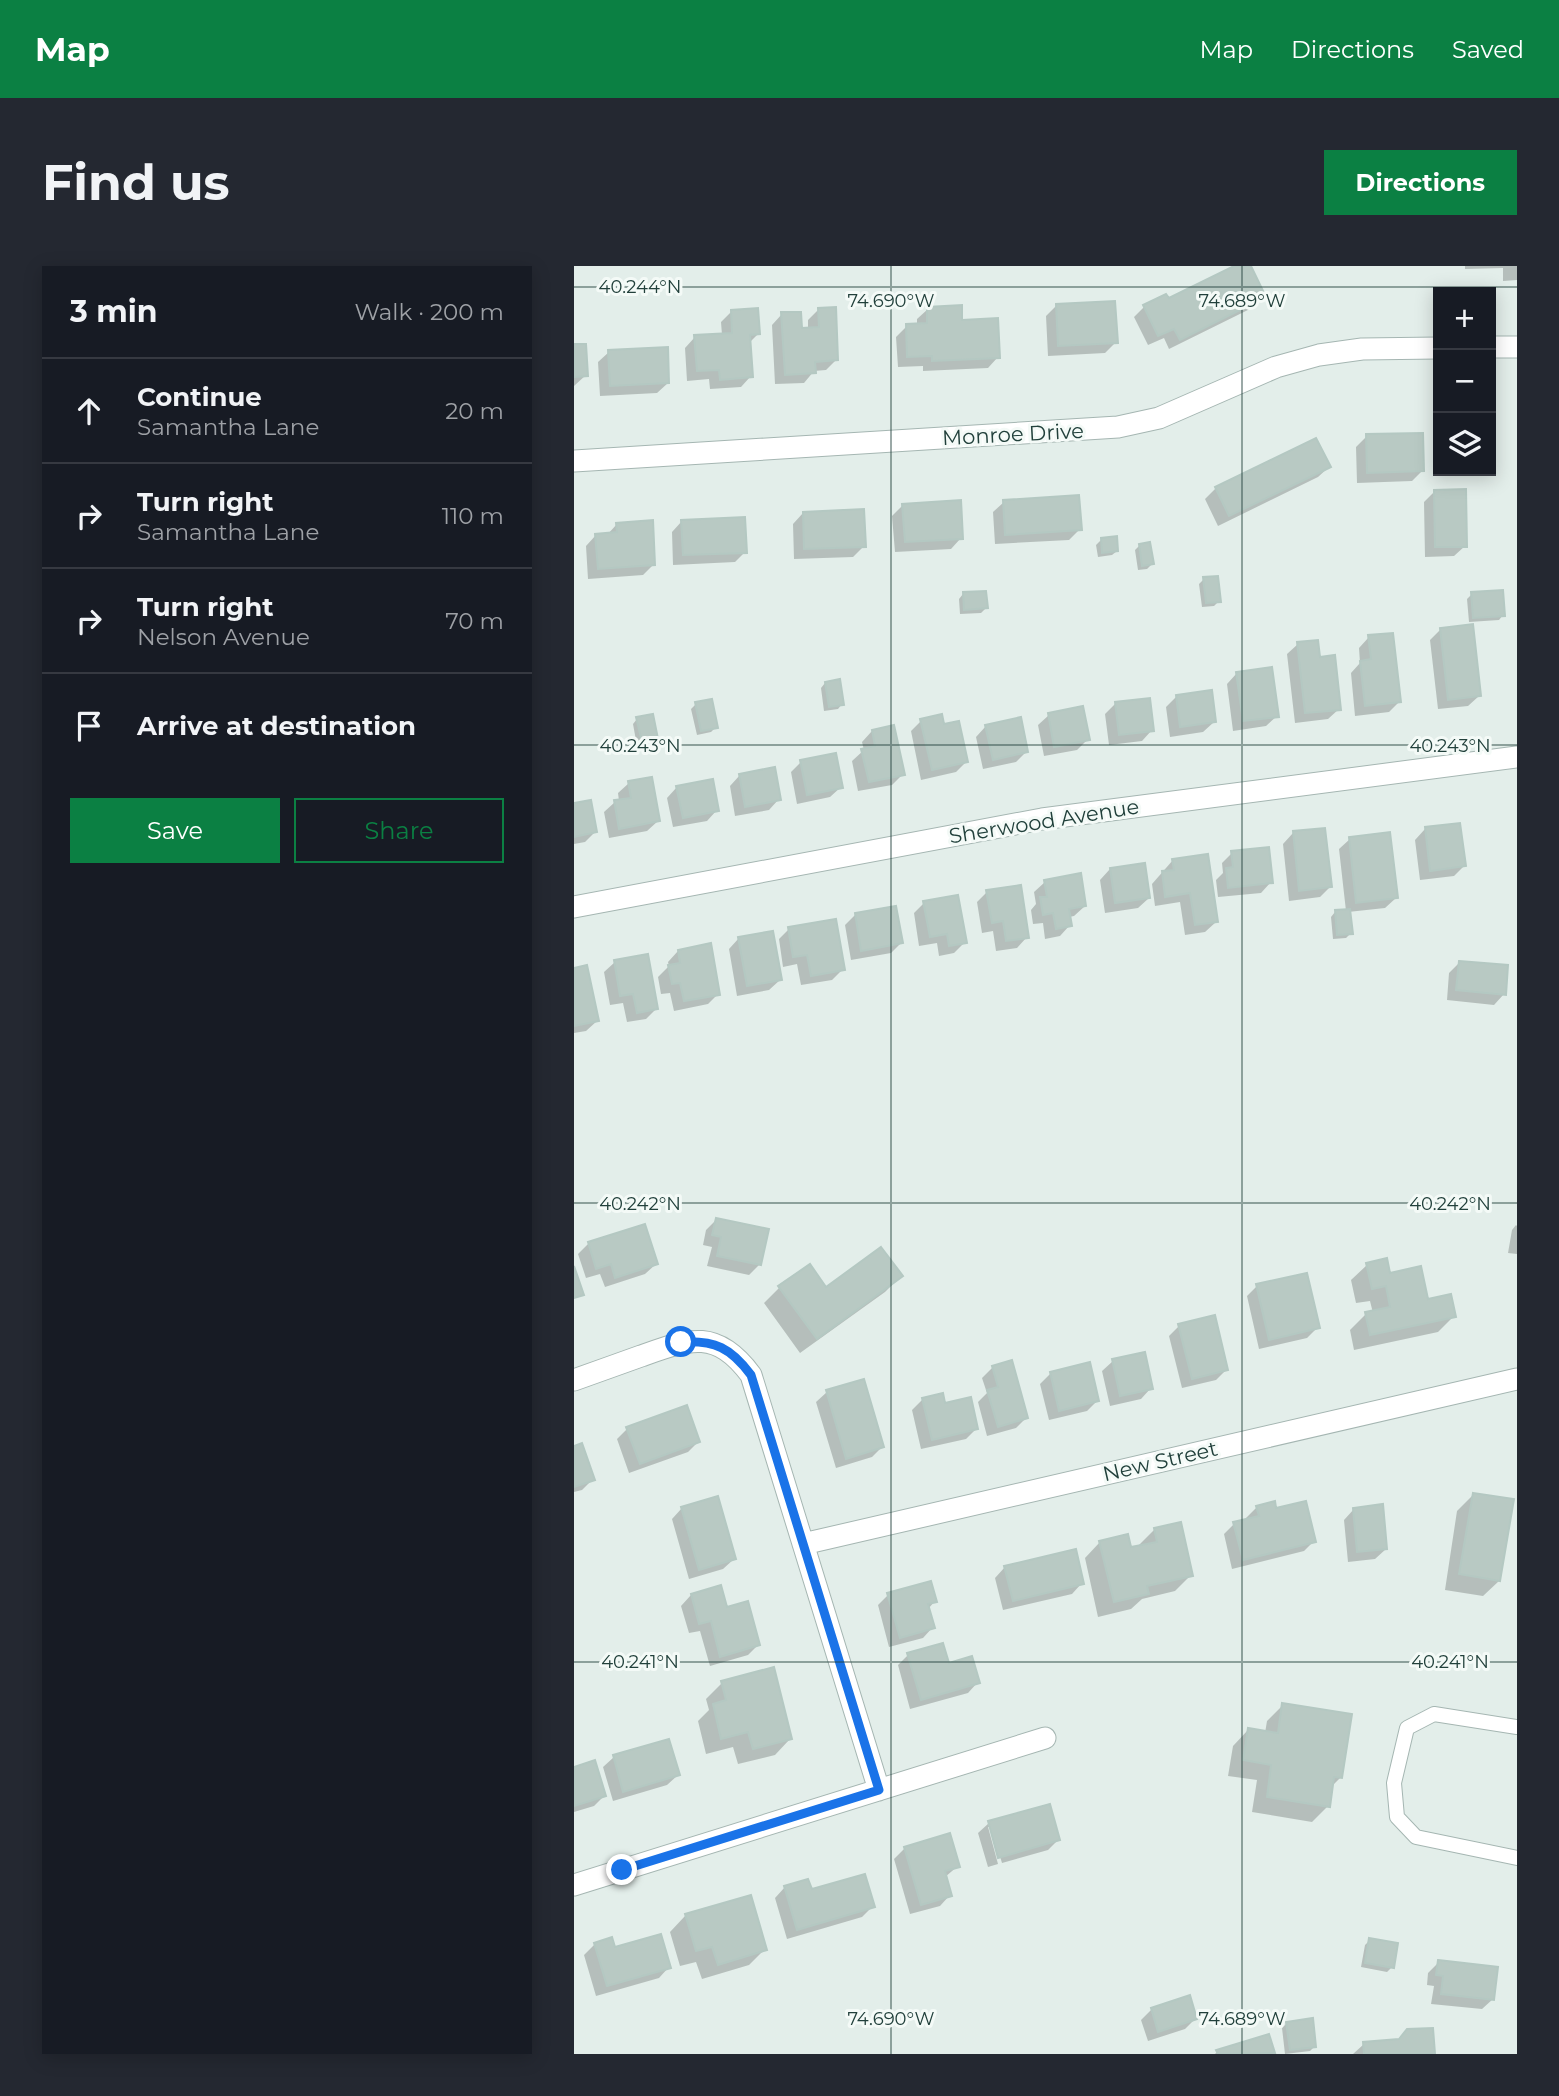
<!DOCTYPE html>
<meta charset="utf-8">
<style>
body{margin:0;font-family:Montserrat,sans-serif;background:#242831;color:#f1f3f6}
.controls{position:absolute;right:21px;top:21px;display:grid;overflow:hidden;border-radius:0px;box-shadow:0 4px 18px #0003}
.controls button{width:63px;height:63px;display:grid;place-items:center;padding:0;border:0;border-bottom:2px solid #363941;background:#171b24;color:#f1f3f6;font:35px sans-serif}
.stop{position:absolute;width:21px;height:21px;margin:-16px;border:5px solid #1a73e8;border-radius:50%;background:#fff}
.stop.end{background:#1a73e8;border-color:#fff;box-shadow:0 2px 7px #0008}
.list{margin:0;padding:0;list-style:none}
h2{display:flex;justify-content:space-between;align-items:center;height:91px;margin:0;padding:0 28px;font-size:30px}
h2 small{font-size:23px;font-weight:400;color:#9ea1a6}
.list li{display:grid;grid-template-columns:46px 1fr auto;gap:21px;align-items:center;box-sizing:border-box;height:105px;padding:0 28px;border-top:2px solid #363941}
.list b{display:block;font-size:26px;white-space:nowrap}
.list p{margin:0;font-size:23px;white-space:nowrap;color:#9ea1a6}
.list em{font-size:23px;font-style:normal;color:#9ea1a6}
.actions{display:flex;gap:14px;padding:21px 28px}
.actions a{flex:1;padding:16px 0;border:2px solid #0b8043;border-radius:0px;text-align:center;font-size:24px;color:#0b8043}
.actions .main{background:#0b8043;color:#fff}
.icon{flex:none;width:38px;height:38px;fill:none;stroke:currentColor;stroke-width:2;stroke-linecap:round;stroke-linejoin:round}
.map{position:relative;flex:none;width:943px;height:1788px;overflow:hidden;border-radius:0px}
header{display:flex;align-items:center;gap:42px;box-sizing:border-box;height:98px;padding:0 35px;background:#0b8043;color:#fff}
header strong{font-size:33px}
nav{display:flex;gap:38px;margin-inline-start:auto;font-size:24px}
.intro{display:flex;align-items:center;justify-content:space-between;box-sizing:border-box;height:168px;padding:0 42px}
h1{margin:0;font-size:49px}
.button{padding:18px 32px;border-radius:0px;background:#0b8043;color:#fff;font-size:24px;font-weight:700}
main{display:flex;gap:42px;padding:0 42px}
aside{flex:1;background:#171b24;border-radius:0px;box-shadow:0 4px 18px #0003}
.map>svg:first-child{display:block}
.shadow{fill:#0003}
.building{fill:#b8c9c3;stroke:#b4c8c2;stroke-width:2}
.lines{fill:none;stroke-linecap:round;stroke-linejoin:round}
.lane-casing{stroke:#a5b6b2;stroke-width:16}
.street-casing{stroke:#a5b6b2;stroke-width:23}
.lane{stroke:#fff;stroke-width:14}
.street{stroke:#fff;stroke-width:21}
.route{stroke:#1a73e8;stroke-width:9}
.ticks{fill:none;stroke:#21403b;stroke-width:2;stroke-opacity:0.45}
.labels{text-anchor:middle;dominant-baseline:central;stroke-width:6;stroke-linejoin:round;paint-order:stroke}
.street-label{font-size:21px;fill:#21403b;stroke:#f4faf7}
.ticks-label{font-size:18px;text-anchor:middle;fill:#21403b;stroke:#f4faf7;stroke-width:6;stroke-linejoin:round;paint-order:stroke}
</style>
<header>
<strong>Map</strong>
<nav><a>Map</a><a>Directions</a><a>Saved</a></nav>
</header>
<div class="intro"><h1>Find us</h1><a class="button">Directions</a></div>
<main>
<aside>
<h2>3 min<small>Walk · 200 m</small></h2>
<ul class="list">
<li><svg class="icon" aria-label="ahead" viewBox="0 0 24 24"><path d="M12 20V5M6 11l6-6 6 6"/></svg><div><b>Continue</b><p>Samantha Lane</p></div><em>20 m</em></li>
<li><svg class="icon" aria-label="right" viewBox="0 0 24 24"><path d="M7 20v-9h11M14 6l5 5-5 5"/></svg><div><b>Turn right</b><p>Samantha Lane</p></div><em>110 m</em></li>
<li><svg class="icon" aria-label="right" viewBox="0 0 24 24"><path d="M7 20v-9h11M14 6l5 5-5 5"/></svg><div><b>Turn right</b><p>Nelson Avenue</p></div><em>70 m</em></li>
<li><svg class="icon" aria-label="arrive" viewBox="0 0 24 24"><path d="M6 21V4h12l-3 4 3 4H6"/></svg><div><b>Arrive at destination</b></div></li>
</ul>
<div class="actions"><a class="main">Save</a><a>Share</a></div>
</aside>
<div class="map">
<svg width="943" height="1788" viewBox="0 0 943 1788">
<rect width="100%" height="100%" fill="#e3eeea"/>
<path class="shadow" d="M664 0H675L690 31 680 41 595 83 590 72 574 79 560 51 570 41 594 35Z
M891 0H943V14L929 15V2L891 3Z
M482 40 542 76 531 87 474 90 472 50Z
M354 43 387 56 424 91 414 102 349 105V100L324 101 322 71 333 60H343V53Z
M244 44 263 93 252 104 240 105 230 117 201 118 198 59 208 48 226 63H234V54Z
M157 46 184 68 175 77 177 110 167 121 136 123 135 113 113 115 111 82 121 71 148 69 147 56Z
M0 80 12 109 0 120Z
M35 86 94 117 83 127 26 130 24 96Z
M793 170 848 205 838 215 783 217 782 181Z
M742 174 755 201 744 211 644 260 631 233 642 222Z
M861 225 891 280 880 290 851 291 850 236Z
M430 236 506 263 495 274 421 278 419 246Z
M329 239 387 272 377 283 321 286 318 250Z
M229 247 290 280 279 291 220 293 219 258Z
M108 255 171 286 161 296 99 299 98 266Z
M43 258 79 299 69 309 14 313 12 280 22 269H33Z
M527 274 543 285 538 289 524 291 522 279Z
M566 279 578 298 573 303 564 304 561 284Z
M630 313 645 335 640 340 628 341 625 318Z
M389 328 412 342 407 347 386 348 385 333Z
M898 328 929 349 925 354 895 356 893 333Z
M867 363 905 430 894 440 864 443 856 374Z
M795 371 825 436 815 446 781 450 777 407 786 397 785 382Z
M724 378 744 392 765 443 754 453 721 457 713 388Z
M663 407 703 450 692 460 659 465 653 418Z
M251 417 268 438 264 443 250 445 247 422Z
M603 430 640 456 629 466 596 471 592 441Z
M122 438 142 461 137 466 123 469 117 443Z
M541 438 578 464 568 475 535 479 531 448Z
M475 449 514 473 503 484 470 490 464 459Z
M63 453 82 472 77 477 63 480 59 458Z
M347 455 392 496 382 506 347 514 337 465Z
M412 460 452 486 442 496 409 503 402 471Z
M298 465 329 508 318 519 284 525 278 495 290 484 288 476Z
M227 496 267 521 256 531 223 538 217 506Z
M166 509 205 533 195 544 161 550 156 520Z
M55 517 84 555 73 565 35 572 30 546 41 536 45 535 44 527Z
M103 521 143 544 133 555 99 561 93 532Z
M0 539 21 566 11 576 0 578Z
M851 563 890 600 880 610 846 614 841 574Z
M719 567 756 621 746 631 715 635 709 578Z
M776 573 822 632 811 642 774 646 777 667 772 672 759 673 757 651 761 646 772 645 765 583Z
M658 587 697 616 687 627 644 631 642 614 649 607 648 597Z
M599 594 642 656 631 666 611 669 606 636 581 640 578 618Z
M536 603 575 632 564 642 531 647 526 614Z
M471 616 511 640 500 650 495 651 496 659 486 670 471 673 469 657 459 658 457 644 462 638 460 626Z
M413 626 453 671 443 682 422 685 419 665 408 667 403 636Z
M350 637 391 676 380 687 365 690 363 677 345 680 340 647Z
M282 648 327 677 317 687 277 694 271 659Z
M215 663 269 703 258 714 227 719 223 698 209 701 205 673Z
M165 672 206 714 195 724 163 730 155 683Z
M104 685 144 728 134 738 100 745 96 727 87 728 84 711 95 700 94 696Z
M41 696 82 743 72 753 53 756 49 737 36 739 30 706Z
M886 696 930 728 920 739 873 734 875 707Z
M0 704 23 755 12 765 0 767Z
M142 954 186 998 175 1009 133 1000 138 981 129 979 132 964Z
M942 959 943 960V988L934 987 938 964Z
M15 977 82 998 71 1008 31 1021 26 1008 12 1012 4 988Z
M793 999 815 1009 880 1050 864 1066 780 1084 776 1064 792 1048 799 1047 796 1035 782 1037 777 1014Z
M327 1010 311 1026 226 1087 190 1037 205 1022 252 1023Z
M683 1020 744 1061 733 1072 685 1083 673 1030Z
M605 1060 652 1104 642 1114 608 1122 595 1070Z
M539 1095 577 1122 567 1133 536 1140 528 1105Z
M419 1101 452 1152 442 1162 413 1170 404 1136 413 1127 408 1112Z
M477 1107 524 1134 513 1145 475 1154 466 1118Z
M253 1126 308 1181 298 1191 262 1202 242 1136Z
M349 1133 402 1163 392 1173 347 1183 338 1144Z
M53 1163 124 1176 114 1186 55 1207 43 1173Z
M0 1182 19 1213 8 1224 0 1226Z
M899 1229 925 1315 909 1330 871 1324 883 1245Z
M683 1241 740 1275 730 1285 658 1303 650 1268 660 1258 673 1255 672 1252Z
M108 1242 160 1293 149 1303 115 1313 98 1253Z
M780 1243 812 1283 801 1293 774 1296 770 1254Z
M581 1263 617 1309 601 1325 568 1333 557 1343 524 1351 511 1292 526 1276 555 1284 566 1281 565 1279Z
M431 1301 508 1317 498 1328 429 1344 421 1312Z
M117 1329 152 1343 184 1379 174 1389 136 1400 126 1365 115 1367 107 1340Z
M314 1329 361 1335 354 1343 359 1361 349 1372 315 1381 304 1339Z
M334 1389 374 1399 404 1416 394 1427 336 1443 324 1399Z
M148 1417 216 1473 201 1489 164 1498 159 1481 132 1488 124 1455 135 1444 132 1433Z
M709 1439 767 1511 757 1521 754 1540 738 1556 678 1546 683 1514 654 1510 659 1480 674 1464 691 1467 693 1455Z
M40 1491 104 1509 93 1519 39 1535 29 1501Z
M0 1502 30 1530 20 1540 0 1546Z
M415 1557 484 1574 474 1584 428 1597 417 1561H414L424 1598 414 1601 404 1567Z
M331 1582 384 1600 371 1611 376 1629 366 1640 336 1648 320 1593Z
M211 1621 236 1625 299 1640 288 1651 213 1673 201 1632Z
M175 1631 191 1683 175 1699 128 1713 122 1696 106 1700 96 1666 111 1650Z
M796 1674 818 1701 813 1706 787 1701 791 1679Z
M21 1678 40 1684 95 1701 85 1712 22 1730 10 1689Z
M865 1696 919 1733 908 1743 857 1738 860 1720 853 1719 854 1707Z
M578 1743 621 1753 611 1763 574 1775 567 1754Z
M713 1757 741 1780 736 1785 711 1788 708 1762Z
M858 1763 860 1788H779L790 1778 824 1775Z
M643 1786 699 1787 641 1788Z"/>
<path class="building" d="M660 0H677L692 31 606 74 600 63 584 70 569 39 592 28 595 32Z
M541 35 544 77 484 80 482 38Z
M388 39V54L424 52 426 92 358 95V90L333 91 332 58 353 57V41Z
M262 41 264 94 241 96 242 107 211 109 207 46H227L228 62 245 61 244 42Z
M184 42 186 68 176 69 179 111 146 114 145 104 123 105 120 69 158 67 157 44Z
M0 78H12L14 110 0 111Z
M94 81 95 117 36 120 34 84Z
M849 167 850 205 793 207 792 168Z
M742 172 757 201 655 250 641 221Z
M892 223 893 281H861L860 224Z
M505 229 508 264 431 269 429 234Z
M387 234 389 273 331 276 328 238Z
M290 243 292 281 230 283 229 246Z
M171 251 173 287 109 289 107 254Z
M79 254 81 299 24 303 21 268 43 266 42 257Z
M543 270 544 285 528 287 527 272Z
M576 276 580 298 568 300 565 278Z
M644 310 647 336 632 337 629 311Z
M929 324 931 350 899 352 897 326Z
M412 325 414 342 390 344 389 326Z
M899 358 907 430 874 434 866 362Z
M819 367 827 436 791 440 786 395 797 393 794 369Z
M744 374 746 391 761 389 767 444 731 447 723 376Z
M698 401 705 451 669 455 662 406Z
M266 413 270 439 255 441 251 416Z
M638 424 642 456 606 461 602 429Z
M576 432 580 465 545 469 541 436Z
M138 433 144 462 127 465 121 436Z
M509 440 516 474 480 481 474 447Z
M79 448 84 473 68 476 62 451Z
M368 448 370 458 385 455 394 496 358 504 346 453Z
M447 451 454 486 419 494 411 459Z
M320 459 331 509 295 516 287 483 301 480 298 464Z
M262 487 269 522 233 529 226 494Z
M201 501 207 534 171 541 165 508Z
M78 511 86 555 45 563 40 534 57 532 54 515Z
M139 513 145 545 109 552 102 520Z
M17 534 23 566 0 571V537Z
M886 557 892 600 856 605 851 561Z
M751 562 758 621 725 625 719 565Z
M816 566 824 632 782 637 775 571Z
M695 581 699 617 654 622 652 602 659 601 657 585Z
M634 588 644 656 621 659 616 627 591 631 588 605 600 604 598 593Z
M571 597 576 632 541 637 536 602Z
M507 607 512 640 495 643 498 660 482 663 479 647 469 649 466 631H473L470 614Z
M447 619 455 672 432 675 429 655 418 657 412 624Z
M384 629 393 677 375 680 373 668 356 671 349 635Z
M322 640 329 677 287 685 281 647Z
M776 643 779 668 763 669 761 644Z
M262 653 271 704 237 710 233 689 219 691 214 661Z
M199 665 208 714 173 720 164 671Z
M137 677 146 729 110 735 106 717 98 718 94 699 106 697 104 684Z
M74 688 84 743 63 747 59 728 46 730 40 694Z
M885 695 934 699 932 729 882 724Z
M13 699 25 755 0 760V702Z
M142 952 195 963 187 999 143 990 147 971 138 969Z
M71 958 84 998 41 1012 37 998 22 1003 14 976Z
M307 981 329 1010 243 1073 204 1020 236 998 252 1021Z
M813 992 816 1007 847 1000 854 1033 877 1028 882 1051 796 1069 791 1046 816 1041 812 1020 798 1023 792 997Z
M0 1000 10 1029 0 1032Z
M733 1007 746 1062 695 1074 682 1018Z
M641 1049 654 1104 618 1113 604 1058Z
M571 1086 579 1123 546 1130 538 1093Z
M438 1094 454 1152 424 1161 413 1124 424 1121 418 1100Z
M516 1096 525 1135 485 1145 476 1106Z
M290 1113 310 1181 272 1193 252 1124Z
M369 1127 371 1137 397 1131 404 1163 358 1174 348 1132Z
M113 1139 126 1176 66 1198 52 1161Z
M8 1177 21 1214 0 1221V1180Z
M899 1227 940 1233 926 1315 885 1308Z
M144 1230 162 1293 125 1304 107 1241Z
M701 1235 702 1242 732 1235 742 1276 669 1294 659 1256 685 1250 682 1240Z
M809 1238 813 1283 783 1286 779 1242Z
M607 1256 619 1310 573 1320 575 1328 540 1336 525 1275 554 1268 557 1281 583 1276 580 1262Z
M502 1283 510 1318 439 1335 430 1300Z
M357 1315 363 1336 354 1338 361 1362 326 1372 313 1327Z
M147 1319 153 1341 174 1335 186 1379 146 1391 137 1355 125 1358 117 1328Z
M369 1377 375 1397 398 1390 406 1417 347 1434 333 1387Z
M200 1401 218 1473 179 1483 174 1466 147 1473 139 1438 152 1434 147 1415Z
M708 1437 778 1448 768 1512 760 1511 756 1541 693 1531 697 1499 669 1494 674 1462 704 1467Z
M95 1473 106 1509 49 1526 39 1489Z
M21 1494 32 1530 0 1540V1501Z
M476 1538 486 1574 424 1592 414 1555Z
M376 1567 386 1601 371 1605 378 1630 347 1639 330 1581Z
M291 1608 301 1641 223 1664 210 1620 234 1613 238 1623Z
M177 1629 193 1684 144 1699 138 1681 122 1685 111 1648Z
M87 1668 97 1702 33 1720 20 1677 38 1671 41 1681Z
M795 1672 824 1677 820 1702 791 1697Z
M864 1694 924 1701 920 1734 867 1728 869 1710 862 1709Z
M616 1729 623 1753 584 1766 577 1742Z
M739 1752 742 1781 716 1784 712 1756Z
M859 1762 861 1788H790L789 1776 825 1773 833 1763Z
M695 1768 701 1787 644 1788 642 1784Z"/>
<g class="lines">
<defs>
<path id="lane" d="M943 1461 860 1448 833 1462 820 1517 823 1551 842 1571 943 1592"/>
<path id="street" d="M917 81H943
M0 195 544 161 585 152 702 101 745 89 788 83 864 82
M0 641 468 553 943 491
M0 1114C22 1106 45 1098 67 1090 115 1073 142 1062 177 1109L305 1524
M229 1278 943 1113
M0 1619 471 1472"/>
</defs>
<use href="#lane" class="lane-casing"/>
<use href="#street" class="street-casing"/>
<use href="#lane" class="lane"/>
<use href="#street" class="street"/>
</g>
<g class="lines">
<path class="route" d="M48 1604 305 1524 177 1109C157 1082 141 1074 107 1076"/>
</g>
<path class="ticks" d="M317 0V1788M668 0V1788M0 21H943M0 479H943M0 937H943M0 1396H943"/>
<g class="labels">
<g class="street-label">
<text transform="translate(439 168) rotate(-3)">Monroe Drive</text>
<text transform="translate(470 555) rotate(-9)">Sherwood Avenue</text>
<text transform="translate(586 1195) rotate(-13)">New Street</text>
</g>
</g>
<g class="ticks-label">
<text x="66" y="27">40.244°N</text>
<text x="317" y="41">74.690°W</text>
<text x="668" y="41">74.689°W</text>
<text x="66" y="486">40.243°N</text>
<text x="876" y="486">40.243°N</text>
<text x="66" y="944">40.242°N</text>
<text x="876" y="944">40.242°N</text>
<text x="66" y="1402">40.241°N</text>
<text x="876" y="1402">40.241°N</text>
<text x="317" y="1759">74.690°W</text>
<text x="668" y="1759">74.689°W</text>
</g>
</svg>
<div class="controls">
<button>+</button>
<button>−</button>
<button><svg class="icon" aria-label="layers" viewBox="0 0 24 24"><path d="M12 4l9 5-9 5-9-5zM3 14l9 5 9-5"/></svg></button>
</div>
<div class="stop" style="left:107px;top:1076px"></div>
<div class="stop end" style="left:48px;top:1604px"></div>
</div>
</main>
